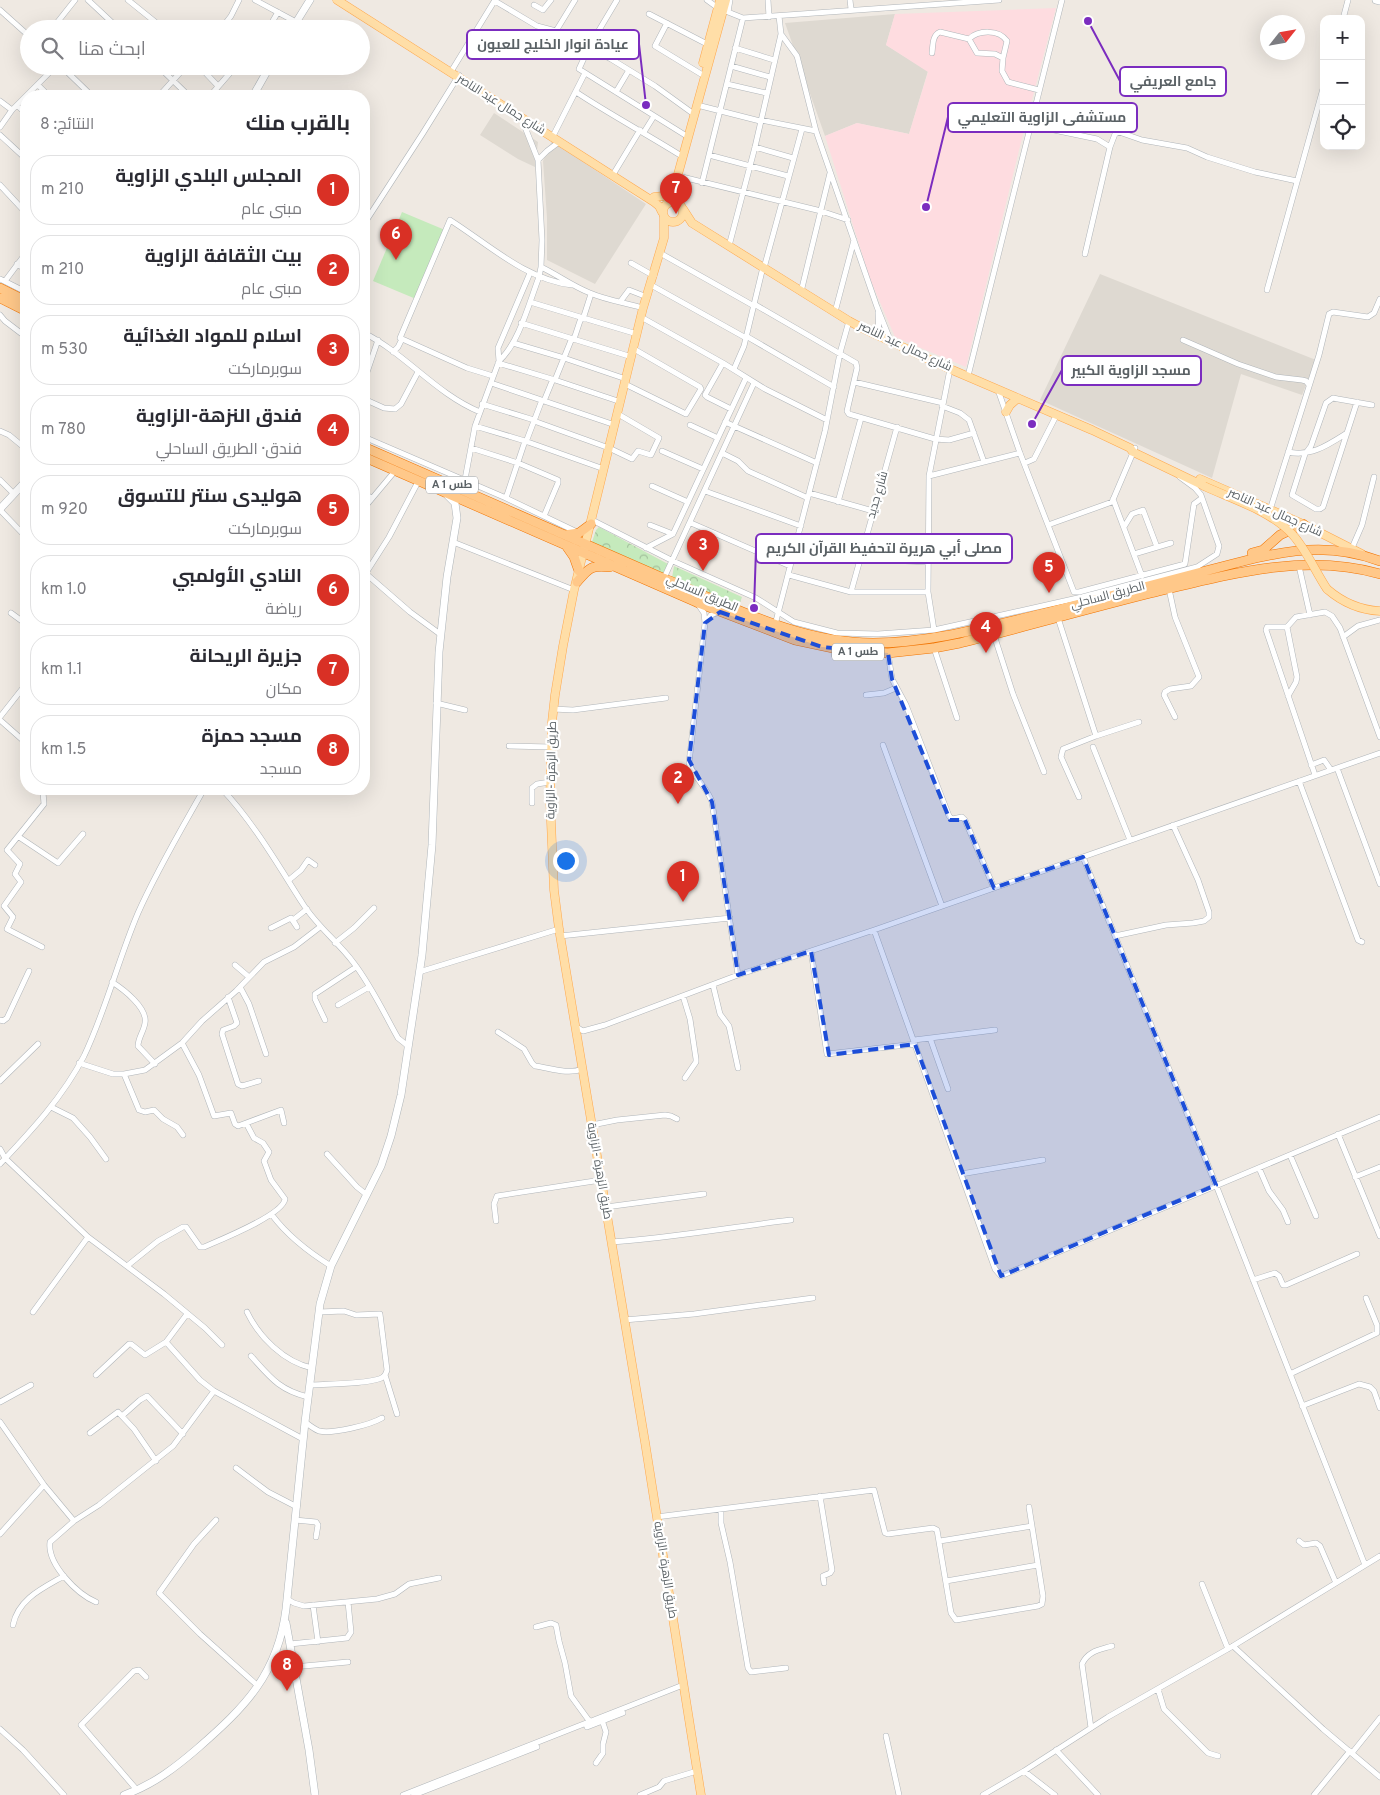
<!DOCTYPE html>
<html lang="ar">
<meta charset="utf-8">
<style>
body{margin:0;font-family:Overpass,Cairo,sans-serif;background:#f7f7f7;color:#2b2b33;direction:rtl}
.controls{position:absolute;right:15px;top:15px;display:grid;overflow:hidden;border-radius:10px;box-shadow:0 5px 20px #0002}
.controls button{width:45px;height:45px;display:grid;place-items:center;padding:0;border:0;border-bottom:1px solid #e1e1e2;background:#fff;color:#2b2b33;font:25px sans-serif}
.compass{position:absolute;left:1260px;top:15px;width:45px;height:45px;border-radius:50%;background:#fff;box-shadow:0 5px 20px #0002;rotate:59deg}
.you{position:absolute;left:565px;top:860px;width:18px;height:18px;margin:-12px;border:4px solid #fff;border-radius:50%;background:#1a73e8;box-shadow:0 0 0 8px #1a73e833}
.badge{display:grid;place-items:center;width:32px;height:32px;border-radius:50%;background:#d93025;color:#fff;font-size:16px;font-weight:700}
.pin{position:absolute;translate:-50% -41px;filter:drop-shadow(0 1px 2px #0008)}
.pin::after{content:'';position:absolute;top:26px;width:18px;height:15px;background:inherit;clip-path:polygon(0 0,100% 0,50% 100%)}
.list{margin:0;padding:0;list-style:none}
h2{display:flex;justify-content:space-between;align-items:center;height:65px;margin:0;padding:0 20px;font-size:21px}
h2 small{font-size:16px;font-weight:400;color:#7c7c81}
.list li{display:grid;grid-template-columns:32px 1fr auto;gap:15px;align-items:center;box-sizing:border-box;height:70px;margin:0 10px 10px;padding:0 10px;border:1px solid #e1e1e2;border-radius:20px}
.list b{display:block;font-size:19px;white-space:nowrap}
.list p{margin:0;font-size:16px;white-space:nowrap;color:#7c7c81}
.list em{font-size:16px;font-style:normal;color:#7c7c81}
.icon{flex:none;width:28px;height:28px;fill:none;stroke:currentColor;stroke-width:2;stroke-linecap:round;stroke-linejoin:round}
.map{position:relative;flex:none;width:1380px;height:1795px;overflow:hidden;direction:ltr}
.search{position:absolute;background:#fff;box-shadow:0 5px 20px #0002;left:20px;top:20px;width:350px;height:55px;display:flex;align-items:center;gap:12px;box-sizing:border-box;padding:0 18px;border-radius:28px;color:#7c7c81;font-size:19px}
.panel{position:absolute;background:#fff;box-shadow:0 5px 20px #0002;left:20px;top:90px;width:350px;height:705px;border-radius:20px;direction:rtl}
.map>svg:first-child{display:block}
.education{fill:#ded9d1}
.medical{fill:#fedce0}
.park{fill:url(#park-crowns)}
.pitch{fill:#c5eabc}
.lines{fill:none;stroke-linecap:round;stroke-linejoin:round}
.street-casing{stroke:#b0b5b9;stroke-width:6}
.secondary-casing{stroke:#afb5b9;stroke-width:8}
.primary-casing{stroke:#ffa74b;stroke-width:9}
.highway-casing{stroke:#f17300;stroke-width:10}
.street{stroke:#fff;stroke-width:5}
.secondary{stroke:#fff;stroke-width:7}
.primary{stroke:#ffdea7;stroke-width:8}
.highway{stroke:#ffc889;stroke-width:9}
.primary-bridge-casing{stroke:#ffa74b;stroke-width:9;stroke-linecap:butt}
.primary-bridge{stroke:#ffdea7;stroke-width:8}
.marked{fill:#1d4ed8;fill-opacity:0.2;stroke:#1d4ed8;stroke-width:4;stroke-dasharray:10 6;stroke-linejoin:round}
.labels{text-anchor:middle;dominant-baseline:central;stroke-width:4.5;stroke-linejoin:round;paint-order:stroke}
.shield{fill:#fff;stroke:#8c9093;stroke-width:1}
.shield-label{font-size:11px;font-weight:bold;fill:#5a6165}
.street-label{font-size:12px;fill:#5a6165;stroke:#fff}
.leader{fill:none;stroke:#7b2cbf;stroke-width:2}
.callout-dot{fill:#7b2cbf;stroke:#fff;stroke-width:2}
.callout{fill:#fff;stroke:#7b2cbf;stroke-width:2}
.callout-label{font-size:14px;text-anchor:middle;font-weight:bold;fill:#5a6165}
</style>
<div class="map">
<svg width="1380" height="1795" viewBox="0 0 1380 1795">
<defs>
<pattern id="park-crowns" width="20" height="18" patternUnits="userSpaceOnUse" patternTransform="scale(1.25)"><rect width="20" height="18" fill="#c5eabc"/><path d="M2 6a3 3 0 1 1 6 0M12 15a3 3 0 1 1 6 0" fill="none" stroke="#a3c19c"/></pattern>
</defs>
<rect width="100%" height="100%" fill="#efe9e2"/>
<path class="education" d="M895 14 886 45 928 71 909 134 857 123 825 136 785 23Z
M494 113 538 142 535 167 518 159 480 135Z
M552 141 646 204 595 284 547 260V218L543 161Z
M1100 274 1316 360 1302 395 1241 374 1212 478 1040 400Z"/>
<path class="medical" d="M1056 8 1024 130 966 367 895 337 870 279 825 136 857 123 909 134 928 72 886 45 895 14Z"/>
<path class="park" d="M599 527 668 564 662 575 594 546 592 542 596 530Z
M674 566 742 597 738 608 672 578Z"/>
<path class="pitch" d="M402 212 445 230 416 299 373 281Z"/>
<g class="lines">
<defs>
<path id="street" d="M88 0 119 29
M128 0 164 29
M255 0 296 22
M617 0 589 47 579 69 685 135
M707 0 718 8 743 18 999 0
M768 0 769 17
M850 0 851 9
M495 1 537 26 556 31 611 59 655 86 691 112
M534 5 543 10 551 0
M0 10 29 36
M728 12 730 0
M649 14 707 44
M779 16 781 34 797 56 816 131 877 307 891 342
M1343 19 1348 0
M667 23 655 46 701 74
M52 29 75 0
M221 29 231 16 239 0
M268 29 278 12
M556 31 575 0
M969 39C978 30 999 29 1007 41L1003 58
M735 48 774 60
M932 53C933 46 932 35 940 32L969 39 977 53 995 54 1003 58 1002 71 1008 82 1039 90
M61 66 92 96
M158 66 189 96
M199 66 218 86
M731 66 770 77
M452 70 495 0
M727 84 766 93
M38 85 49 96
M576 92C609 114 645 133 680 155
M616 92 629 70
M159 96 186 66
M210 96 236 66
M0 101 12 110
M17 105 26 114
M697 105 760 121
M761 120 816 131
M1030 125 1097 139 1110 147 1085 254
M0 127 12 110 56 66
M644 132 654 116
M0 135 26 159
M552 138 585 73
M755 147 793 158
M1110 147 1115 134 1119 132 1142 140 1187 148 1207 157 1255 172 1297 181
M709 155 788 176
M538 160 547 151 559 142
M614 173 640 130
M678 176 821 211 848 220
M702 183 743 18
M0 185 26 213
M364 224 423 133 459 75
M729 246 755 147 781 34
M660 253 754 306
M631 263 654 276
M17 264 26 270
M541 267C558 275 572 286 590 293 606 300 626 303 643 308
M764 268 802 129
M0 279 26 292
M5 281 26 253
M651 285 746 338
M1267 290 1324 85
M801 292 830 173
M530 302 637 334
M620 302 629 290 647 297
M754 304 856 363 857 368 847 411 849 414 935 439 949 440 974 433
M835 312 854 240
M878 312 879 336
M0 315 5 321 26 337
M641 317 723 363 765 389 827 420
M583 319 591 294
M521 323 632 357
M364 333C406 354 436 394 480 412
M746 336 834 387
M574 339 581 318
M1183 340 1238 364 1276 377 1302 380 1306 381 1309 385
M513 343 564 358 626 379
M393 352 398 347 402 339
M499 361C519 343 529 303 539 277L541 267 542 240 538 160 521 117
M498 363 555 380 621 402
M723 363 705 395 707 397 731 409
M734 369 744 346 763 267
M493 376 467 368 400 338 450 220C488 244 526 280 572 285
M968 376 1062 0
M555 380 572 338
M364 381 378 340
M854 382 943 403
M491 383 615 425
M625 384 686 414 701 389 700 387 634 349
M998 390 1020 453 1074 592H1079L1185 564 1194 504 1202 498
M364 399 384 408 395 409 401 404 418 372
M544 401 553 379
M1357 402 1323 507 1320 509H1316L1292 495 1305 454 1311 446 1326 403 1333 398 1338 399 1372 405
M482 404 534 420
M942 406 960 413 969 420 984 462
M534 421 609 448 632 459 638 451 651 455 659 438 618 414
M725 422 817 463
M690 425 718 438
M475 426 525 441 604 469
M0 431 9 435 26 449
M364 437 506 498 577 532
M526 442 542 400
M471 448 518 463 558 480V483L544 516
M662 451 703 469
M1288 452C1311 457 1328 445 1347 433
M722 453 738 461 748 471 808 498
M1025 463 1034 459 1057 414
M929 476 1020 453
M0 480 14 494
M652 486 688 502
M463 490 475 426 499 361 498 348 530 273
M705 491 801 526
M809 493 873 511
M364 494 372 498
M506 498 525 441
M1113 499 1142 576
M838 502 861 418
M364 508 395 471
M0 510 26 537
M1270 510 1319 355 1329 314 1333 312 1368 317 1374 313 1380 299
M592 520 673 561 756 598 794 622 837 633 878 634 934 630 1082 597 1197 567 1217 554 1219 546 1201 495 1195 488 1180 477
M691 523 790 566
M650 525 673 534
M1048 525 1112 502 1135 448
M1124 527 1132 514 1143 510 1157 547
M453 542 574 590
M646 548 673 534 746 378
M1352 548 1362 525 1374 477
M1134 554 1171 543
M860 559 928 562
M1299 566 1310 615
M364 572 410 612 440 634
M366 573 389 537 419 480
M789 575 851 592H928
M664 578 754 383
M1169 589 1175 617 1199 677 1191 686 1170 689 1165 692 1164 695 1175 717
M851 592 897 427
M698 604 704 613 705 623 689 763C694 778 707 787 712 802L738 975
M11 613 26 624
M1058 618 1096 736
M705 623 711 615 720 612
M775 625 825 431 840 353 849 321
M1287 627 1297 677 1296 682 1288 696
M934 630 928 592 929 476 950 369
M994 635 1013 694 1044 772
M1343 637 1358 626 1380 620
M934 648 957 718
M888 653 892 679 906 705 949 816 952 819 962 817 965 820 994 888
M866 695 884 693 896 688
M436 703 465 710
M553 709 573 710 666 698
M0 717 26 684
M0 720 26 743
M883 745 942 906
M509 746 551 747
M1093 747 1130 840
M1311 765 1324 760 1331 770
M1337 768 1380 884
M1315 775 1266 630 1267 627H1287L1296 617 1325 612 1332 616 1340 628 1380 737
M1299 781 1358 940 1362 942
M222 789C254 823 278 865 303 904 317 926 338 942 353 962 371 985 384 1013 398 1038L408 1046
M1079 797 1061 757 1063 749 1096 736 1139 722
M532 803V788L537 784 550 782
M19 837 58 863 83 834
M1083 857 1216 1185 1365 1565
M289 880 301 870 308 860 315 865
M271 928 291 918 297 927 293 920 307 909
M874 930 995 1269 1001 1276 1380 1117
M560 936 730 918
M1115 936 1166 925 1193 923 1204 921 1209 917V912L1198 880 1173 825
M335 943 354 928 374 908
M42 947 7 929 13 917 4 906 21 882 15 874 20 864 7 850 44 804 43 792 46 789
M811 951 827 1054 915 1044
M235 965 249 977
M419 972 559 929
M112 982C123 989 148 1008 145 1023 144 1031 138 1038 138 1046L155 1064
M713 985 720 1014 729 1026 738 1068
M240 987 249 1004 266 1054
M683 996 690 1019 696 1059V1062L685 1078
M228 997 237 1023 234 1026 223 1030 222 1034 238 1084 242 1086 259 1081
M338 1005 369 987
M0 1020 3 1021 7 1018 29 971
M325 1020 315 999V994L356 967
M575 1026 583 1031 605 1025 738 975 874 930 1380 753
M498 1032 524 1049 532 1063 535 1066C550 1068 568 1075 582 1069
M930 1038 948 1089
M914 1040 995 1030
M182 1043 199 1075 214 1116 231 1113 235 1124 238 1126 281 1110 284 1123
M79 1063 113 1074H124L145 1070 182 1043 202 1021 236 991 264 962 294 947 320 927
M124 1074 139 1110 145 1112 154 1110 163 1119 177 1127 183 1135
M0 1081 38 1044
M51 1107 73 1118 90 1137 106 1159
M592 1125 617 1120 665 1115 671 1116 677 1119
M1338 1134 1380 1236
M0 1149 5 1158 88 1237 164 1294 205 1328 222 1345
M327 1154 357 1187 367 1195
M1290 1155 1316 1216
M0 1164C31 1131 63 1097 84 1056 106 1010 118 960 138 913 157 870 181 830 204 789
M1259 1168 1269 1191 1283 1210 1288 1222
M961 1174 1043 1160
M1355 1177 1380 1167
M606 1207 704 1194
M272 1215C287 1235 310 1253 331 1266
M496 1221 494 1204 497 1196 601 1180
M611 1242C671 1238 731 1227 791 1220
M127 1266 158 1241 183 1227H186L200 1247H204C220 1240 283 1215 285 1199L271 1180 264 1161 269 1152 263 1143 254 1138 246 1123
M1253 1280 1275 1273 1279 1276 1283 1285H1286L1357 1254
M33 1312 88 1237
M247 1312C259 1337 284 1362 312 1368
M187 1314 166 1342 200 1380 214 1391 303 1439
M624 1320 694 1314 813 1298
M251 1356C270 1377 279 1390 308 1397
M1290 1374 1377 1333V1325L1366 1298
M96 1375 129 1344H131L145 1355 166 1342
M385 1375 397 1414
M310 1385C324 1384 374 1384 383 1377 386 1375 386 1373 387 1370L380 1314 356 1315 344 1311 319 1312
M0 1402 31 1385
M1302 1406 1359 1384 1370 1387 1374 1391 1380 1408
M122 1416 140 1400 147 1396 183 1434
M0 1422 44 1485 74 1521
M305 1422C309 1425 314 1429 319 1431 333 1434 370 1425 382 1418
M90 1433 118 1412 134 1429 156 1461
M236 1468 268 1492 297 1507
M820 1496 832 1570 830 1573 823 1576 824 1583
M721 1509V1523L730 1562 748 1668 751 1672 786 1668
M656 1517 874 1490 885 1533 888 1534 933 1528 937 1530 951 1613 956 1620 1038 1606 1042 1604 1043 1596 1029 1507
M216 1520 194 1544 159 1593 200 1634 258 1686
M295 1520 316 1522 318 1525 316 1537
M0 1534 44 1485
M940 1541 1032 1526
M1299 1541 1304 1545 1316 1543 1320 1546 1336 1583
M946 1581 1038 1565
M1202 1584 1228 1649
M287 1599 294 1603 304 1606 377 1599 395 1594 409 1584 439 1578
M96 1602C77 1594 47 1564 50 1542L74 1521 99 1505 173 1446 214 1391
M313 1605 318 1642
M13 1625C18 1599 43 1588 64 1576
M536 1627 551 1623 556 1625 559 1641 565 1663 571 1696 590 1722
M290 1644 347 1638 351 1632 348 1602
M1233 1646 1323 1729 1380 1777
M293 1667 348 1662
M1158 1689 1164 1709 1208 1753 1218 1756
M587 1727 623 1713
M1091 1728 1082 1664C1088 1651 1099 1650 1112 1646
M0 1729 23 1750 64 1795
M886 1736 899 1795
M1056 1750 1098 1795
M1352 1753 1380 1718
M596 1763 603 1753V1744L606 1732 602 1720
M1024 1771 1055 1795
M137 1790 81 1725 134 1671 139 1670 146 1677
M403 1795 683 1685
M414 1795 537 1747
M640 1795 659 1787 664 1781 697 1771
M983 1795 1024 1771 1108 1717 1233 1646 1380 1556
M1314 1795 1350 1751"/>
<path id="secondary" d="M1376 0 1380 1
M292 29 310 0
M253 96 270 66
M0 509 26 481
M286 1623 309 1750 315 1795
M271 1663 277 1661 284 1662 293 1673
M124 1795C153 1785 176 1767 198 1748 245 1707 278 1674 286 1609L305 1422 320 1304 331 1266 381 1166 391 1136 401 1095 422 955 432 845 439 652 447 577 457 518 455 503 447 495"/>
<path id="primary" d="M337 0 654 202 659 206 662 212
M703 63 720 0
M654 197 663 196 670 190
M663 212a10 10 0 1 1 20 0a10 10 0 1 1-20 0Z
M667 203 672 183
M679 204 675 193V185L726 0
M683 209 692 223 849 321 864 329 950 369 1092 430 1130 448 1133 452 1204 486
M664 217V238L643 308 574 590 563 646 555 695 552 722 550 799 554 890 559 929 645 1442 701 1795
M1006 412 1010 405 1018 398
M1200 479 1303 524 1362 554
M1327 589C1342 602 1359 610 1380 611"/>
<path id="highway" d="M0 288 26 301
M0 298 26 311
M364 447C464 490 563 535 663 578 731 606 798 643 873 643 930 643 986 627 1041 614 1112 596 1184 576 1256 558 1300 548 1337 545 1380 561
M364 457 696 602 795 640 847 651 888 653 934 648 960 643C1024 627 1087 609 1151 593 1226 575 1304 552 1380 574
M565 535 579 533 591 524
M567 547 574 557 579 571
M1252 553 1263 550 1280 535 1303 524
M577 582C589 568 590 565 610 567"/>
</defs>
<use href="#street" class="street-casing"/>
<use href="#secondary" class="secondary-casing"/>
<use href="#primary" class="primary-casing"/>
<use href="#highway" class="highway-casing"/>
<use href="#street" class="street"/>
<use href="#secondary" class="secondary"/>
<use href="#primary" class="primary"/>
<use href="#highway" class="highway"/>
<defs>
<path id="primary-bridge" d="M1204 486C1232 499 1271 511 1292 534 1306 549 1315 571 1327 589"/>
</defs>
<use href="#primary-bridge" class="primary-bridge-casing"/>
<use href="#primary-bridge" class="primary-bridge"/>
</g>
<path class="marked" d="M720 612 822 647 888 653 892 679 950 820H965L994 888 1083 857 1216 1185 1001 1276 915 1044 829 1055 811 951 738 975 712 802 689 760 705 623Z"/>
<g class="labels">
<g class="shield">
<rect x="426" y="476.5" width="52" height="17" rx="4"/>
<rect x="832" y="643.5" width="52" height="17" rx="4"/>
</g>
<g class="shield-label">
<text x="452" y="485">A 1 طس</text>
<text x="858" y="652">A 1 طس</text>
</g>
<g class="street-label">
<text transform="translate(501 105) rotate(32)">شارع جمال عبد الناصر</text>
<text transform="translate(905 347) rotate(25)">شارع جمال عبد الناصر</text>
<text transform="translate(878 495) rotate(-74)">شارع جديد</text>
<text transform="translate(1275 513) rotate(24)">شارع جمال عبد الناصر</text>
<text transform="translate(702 594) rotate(23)">الطريق الساحلي</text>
<text transform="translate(1108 596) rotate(-15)">الطريق الساحلي</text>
<text transform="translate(552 770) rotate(-89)">طريق الزهرة -الزاوية</text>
<text transform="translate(599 1171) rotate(80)">طريق الزهرة -الزاوية</text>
<text transform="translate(665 1570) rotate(81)">طريق الزهرة -الزاوية</text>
</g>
</g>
<path class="leader" d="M646 105L639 44M1088 21L1120 81M926 207L948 117M1032 424L1062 370M754 608L756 549"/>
<g class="callout-dot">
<circle cx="646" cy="105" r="5"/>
<circle cx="1088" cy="21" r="5"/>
<circle cx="926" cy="207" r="5"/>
<circle cx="1032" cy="424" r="5"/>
<circle cx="754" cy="608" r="5"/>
</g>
<g class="callout">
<rect x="467" y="30" width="172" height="29" rx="5"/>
<rect x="1120" y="67" width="106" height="29" rx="5"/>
<rect x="948" y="103" width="189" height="29" rx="5"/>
<rect x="1062" y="356" width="139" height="29" rx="5"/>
<rect x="756" y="534" width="256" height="29" rx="5"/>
</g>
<g class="callout-label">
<text x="553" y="49">عيادة انوار الخليج للعيون</text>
<text x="1173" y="86">جامع العريفي</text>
<text x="1042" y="122">مستشفى الزاوية التعليمي</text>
<text x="1131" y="375">مسجد الزاوية الكبير</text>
<text x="884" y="553">مصلى أبي هريرة لتحفيظ القرآن الكريم</text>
</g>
</svg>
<div class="controls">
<button>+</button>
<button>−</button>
<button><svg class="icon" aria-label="locate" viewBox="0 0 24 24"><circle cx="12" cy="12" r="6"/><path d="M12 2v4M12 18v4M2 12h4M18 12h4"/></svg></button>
</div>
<svg class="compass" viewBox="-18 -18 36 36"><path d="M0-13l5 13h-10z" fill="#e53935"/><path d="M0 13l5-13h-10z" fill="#7c7c81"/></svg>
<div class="you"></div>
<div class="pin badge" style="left:683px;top:902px">1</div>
<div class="pin badge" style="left:678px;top:804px">2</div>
<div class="pin badge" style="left:703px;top:571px">3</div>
<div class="pin badge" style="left:986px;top:653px">4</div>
<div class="pin badge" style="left:1049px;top:593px">5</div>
<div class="pin badge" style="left:396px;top:260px">6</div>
<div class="pin badge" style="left:676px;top:214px">7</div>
<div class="pin badge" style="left:287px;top:1691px">8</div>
<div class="search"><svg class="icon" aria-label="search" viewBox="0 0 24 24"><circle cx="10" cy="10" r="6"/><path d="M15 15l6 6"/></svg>ابحث هنا</div>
<section class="panel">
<h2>بالقرب منك<small>النتائج: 8</small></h2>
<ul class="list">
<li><span class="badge">1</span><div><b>المجلس البلدي الزاوية</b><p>مبنى عام</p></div><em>210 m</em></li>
<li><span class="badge">2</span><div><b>بيت الثقافة الزاوية</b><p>مبنى عام</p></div><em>210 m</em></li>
<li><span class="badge">3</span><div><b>اسلام للمواد الغذائية</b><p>سوبرماركت</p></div><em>530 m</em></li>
<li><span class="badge">4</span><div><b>فندق النزهة-الزاوية</b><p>فندق · الطريق الساحلي</p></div><em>780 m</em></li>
<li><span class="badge">5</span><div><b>هوليدى سنتر للتسوق</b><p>سوبرماركت</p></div><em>920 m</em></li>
<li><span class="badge">6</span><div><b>النادي الأولمبي</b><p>رياضة</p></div><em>1.0 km</em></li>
<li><span class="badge">7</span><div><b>جزيرة الريحانة</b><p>مكان</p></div><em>1.1 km</em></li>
<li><span class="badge">8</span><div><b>مسجد حمزة</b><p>مسجد</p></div><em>1.5 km</em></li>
</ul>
</section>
</div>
